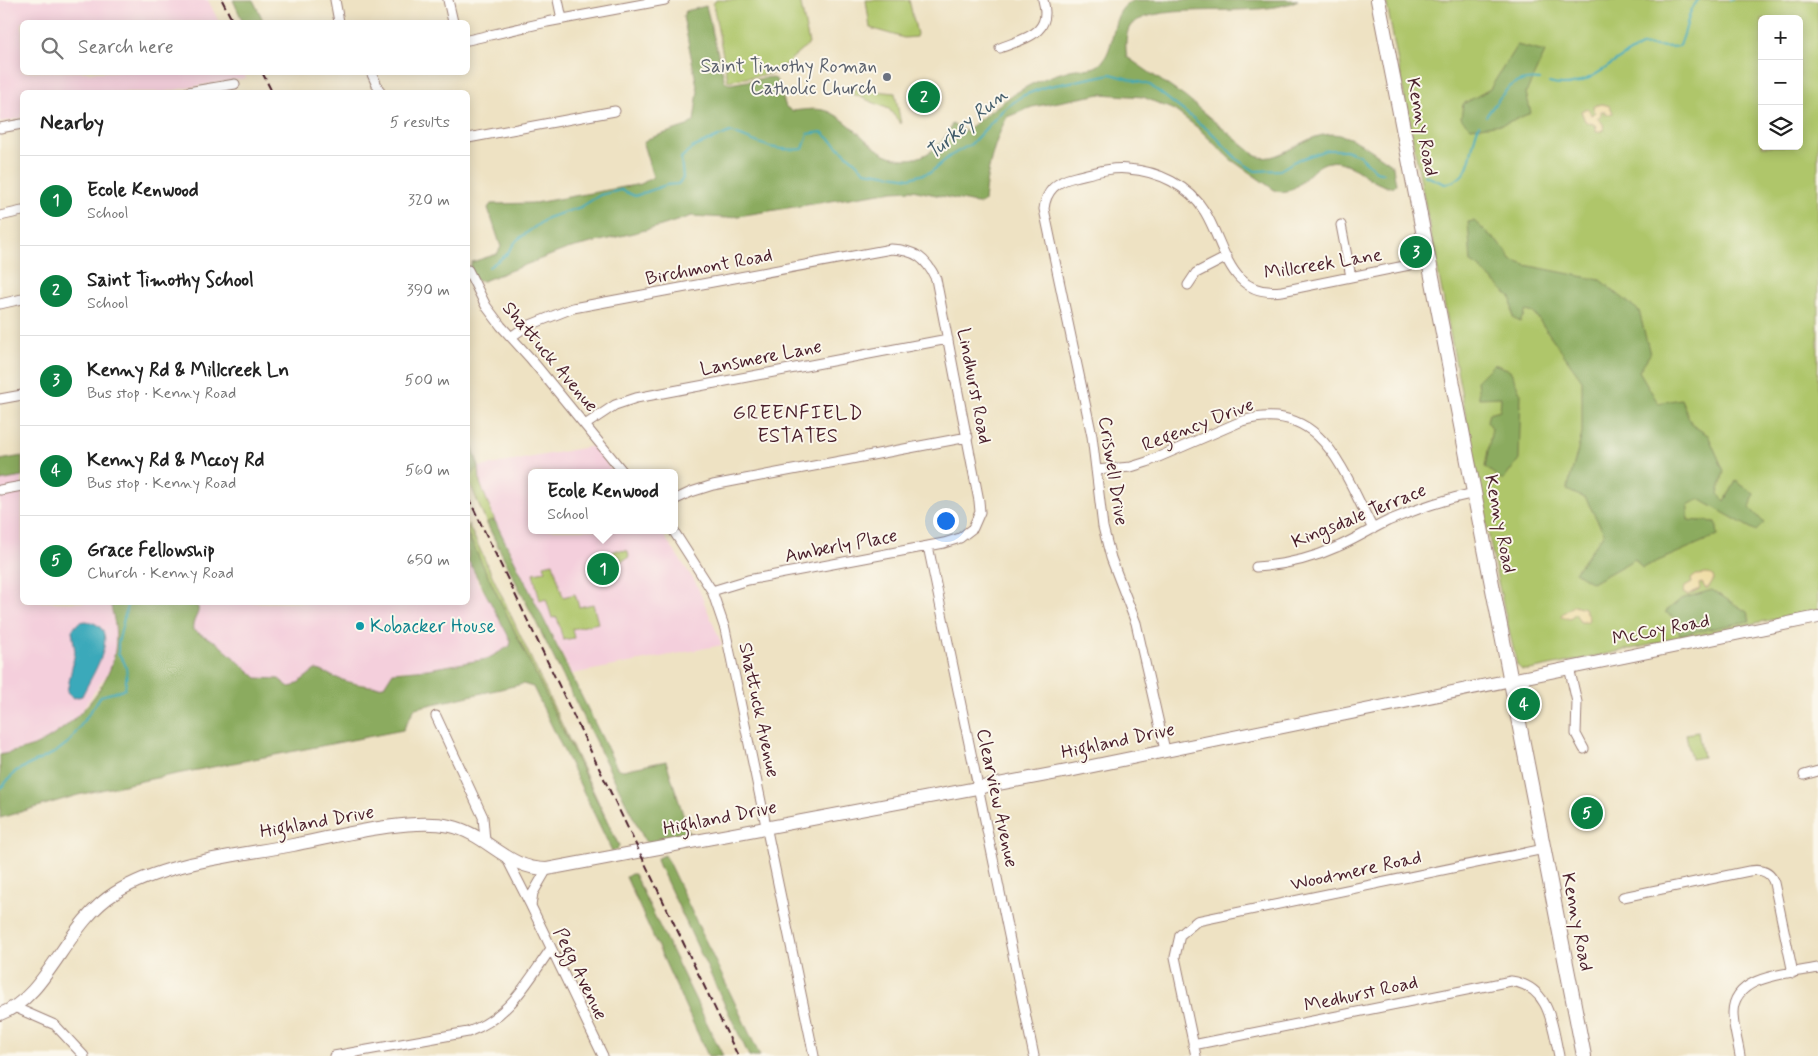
<!DOCTYPE html>
<meta charset="utf-8">
<style>
body{margin:0;font-family:Mynerve,sans-serif;background:#f6f6f6;color:#222}
.controls{position:absolute;right:15px;top:15px;display:grid;overflow:hidden;border-radius:8px;box-shadow:0 2px 12px #0003}
.controls button{width:45px;height:45px;display:grid;place-items:center;padding:0;border:0;border-bottom:1px solid #e0e0e0;background:#fff;color:#222;font:25px sans-serif}
.you{position:absolute;left:945px;top:520px;width:18px;height:18px;margin:-12px;border:4px solid #fff;border-radius:50%;background:#1a73e8;box-shadow:0 0 0 8px #1a73e833}
.badge{display:grid;place-items:center;width:32px;height:32px;border-radius:50%;background:#0b8043;color:#fff;font-size:16px;font-weight:700}
.pin{position:absolute;translate:-50% -50%;border:2px solid #fff;box-shadow:0 1px 5px #0006}
.popup{position:absolute;left:528px;top:469px;width:150px;height:65px;box-sizing:border-box;display:grid;place-content:center;border-radius:8px;background:#fff;filter:drop-shadow(0 1px 4px #0005);font-size:16px;white-space:nowrap;color:#767676}
.popup b{font-size:19px;color:#222}
.popup::after{content:'';position:absolute;left:50%;top:100%;margin-left:-10px;border:10px solid transparent;border-top-color:#fff}
.list{margin:0;padding:0;list-style:none}
h2{display:flex;justify-content:space-between;align-items:center;height:65px;margin:0;padding:0 20px;font-size:21px}
h2 small{font-size:16px;font-weight:400;color:#767676}
.list li{display:grid;grid-template-columns:32px 1fr auto;gap:15px;align-items:center;box-sizing:border-box;height:90px;padding:0 20px;border-top:1px solid #e0e0e0}
.list b{display:block;font-size:19px;white-space:nowrap}
.list p{margin:0;font-size:16px;white-space:nowrap;color:#767676}
.list em{font-size:16px;font-style:normal;color:#767676}
.icon{flex:none;width:28px;height:28px;fill:none;stroke:currentColor;stroke-width:2;stroke-linecap:round;stroke-linejoin:round}
.map{position:relative;flex:none;width:1818px;height:1056px;overflow:hidden}
.search{position:absolute;background:#fff;box-shadow:0 2px 12px #0003;left:20px;top:20px;width:450px;height:55px;display:flex;align-items:center;gap:12px;box-sizing:border-box;padding:0 18px;border-radius:8px;color:#767676;font-size:19px}
.panel{position:absolute;background:#fff;box-shadow:0 2px 12px #0003;left:20px;top:90px;width:450px;height:515px;border-radius:8px}
.map>svg:first-child{display:block}
.built{fill:#f4cfdc}
.green{fill:#afc66b;stroke:#7c724b;fill-rule:evenodd}
.forest{fill:#8bab5f;stroke:#6a6545}
.sand{fill:#eeda9e;stroke:#9c7c64}
.water{fill:#3ba9ba;stroke:#426472}
.lines{fill:none;stroke-linecap:round;stroke-linejoin:round}
.stream{stroke:#3ba9ba;stroke-width:2}
.street-casing{stroke:#9c8077;stroke-width:11}
.secondary-casing{stroke:#9c8077;stroke-width:14}
.primary-casing{stroke:#9c8077;stroke-width:16}
.street{stroke:#fff;stroke-width:9}
.secondary{stroke:#fff;stroke-width:12}
.primary{stroke:#fff;stroke-width:14}
.rail{stroke:#4a1f2b;stroke-width:2;stroke-dasharray:8 4;stroke-linecap:butt}
.worship-dot{fill:#6b7280;stroke:#fbf7ec;stroke-width:2}
.culture-dot{fill:#0f9aa8;stroke:#fbf7ec;stroke-width:2}
.labels{text-anchor:middle;dominant-baseline:central;stroke-width:4;stroke-linejoin:round;paint-order:stroke}
.worship-label{font-size:19px;fill:#5b616d;stroke:#fbf7ec;text-anchor:end}
.street-label{font-size:19px;fill:#4a1f2b;stroke:#fbf7ec}
.culture-label{font-size:19px;fill:#0d838f;stroke:#fbf7ec;text-anchor:start}
.water-label{font-size:20px;font-style:italic;fill:#435d6b;stroke:#fbf7ec}
.neighbourhood-label{font-size:20px;letter-spacing:1px;fill:#4a1f2b;stroke:#fbf7ec}
</style>
<div class="map">
<svg width="1818" height="1056" viewBox="0 0 1818 1056">
<rect width="100%" height="100%" fill="#fbf7ec"/>
<filter id="ink" filterUnits="userSpaceOnUse"><feTurbulence type="fractalNoise" baseFrequency=".02" numOctaves="2"/><feDisplacementMap in="SourceGraphic" scale="10" xChannelSelector="R" yChannelSelector="G"/><feConvolveMatrix kernelMatrix="1 2 1 2 8 2 1 2 1" color-interpolation-filters="sRGB"/></filter>
<filter id="wash" filterUnits="userSpaceOnUse"><feTurbulence type="fractalNoise" baseFrequency=".0096" numOctaves="4" result="noise"/><feDisplacementMap in="SourceGraphic" scale="20" xChannelSelector="R" yChannelSelector="G"/><feGaussianBlur stdDeviation="1.12" result="paint"/><feColorMatrix in="noise" values="0 0 0 0 0 0 0 0 0 0 0 0 0 0 0 0 0 1.4 0 .05"/><feComposite in="paint" operator="in"/></filter>
<g filter="url(#wash)">
<rect width="100%" height="100%" fill="#eee2c3"/>
<path class="built" d="M0 0H208L219 22H22V72H243L246 78 163 92H22V118L0 122Z
M593 446 614 473H532V530H660L696 583 722 645 572 674 495 521 480 483 479 467Z
M22 477V602L110 603 116 634 115 654 111 668 78 716 50 738 32 746 0 755V481Z
M468 560 479 585 496 610 511 641 510 646 487 659 428 669 400 670 385 686 377 687 338 679 319 670H315L294 686 289 687 279 679 257 678 216 642 193 630V620L199 610 198 607 189 603 468 602Z"/>
<path class="green" d="M716 0H800L809 44 775 73 728 81 713 4Z
M866 0H909L917 34 916 37 904 38 870 28Z
M1386 0H1818V610L1530 670H1522L1517 665 1496 573ZM1762 19H1799V146H1762Z
M836 87 895 93 901 124 889 109Z
M479 467 480 483 495 521 490 520 487 524 468 479Z
M468 524 619 846 468 535Z
M617 550 628 551 629 557 617 564 607 563 605 559 607 555Z
M553 563 563 597 575 594 579 607 593 604 598 623 572 629 574 638 563 640 557 617 552 618 546 599 540 601 533 573 546 571 544 565Z
M1698 732 1703 757 1691 759 1686 734Z"/>
<path class="forest" d="M233 0H253L264 22H243Z
M1134 0H1298C1260 20 1161 0 1132 24 1125 31 1125 48 1127 57L1185 97 1256 156C1282 166 1309 125 1344 136 1360 141 1375 153 1389 162L1393 167 1396 184 1393 187C1370 187 1351 157 1329 162 1309 165 1299 197 1276 191L1230 159 1198 128 1174 110 1143 97 1101 94 1032 107 1007 117C994 141 986 174 984 202L980 204 912 190 893 191 726 218 692 216 658 227 567 249 483 281H476L470 267 472 262 497 254 501 247 488 208 491 204 535 203 641 184 653 177 643 144 647 139 687 126 694 121 698 91 683 16 686 11 706 6 725 82 730 84 770 77 776 79 786 107 792 111C803 110 819 107 830 112 851 122 865 143 885 154 915 168 941 151 952 124L965 131C989 113 1013 91 1041 80 1050 76 1060 73 1070 70 1081 67 1093 72 1102 62 1118 43 1108 11 1134 0Z
M1517 45 1545 52 1526 93 1531 113 1503 124 1471 128 1461 118 1463 104 1490 89Z
M1474 221 1505 249 1511 260 1525 265 1600 280 1639 311 1650 354 1639 371 1658 403 1681 399 1692 425 1708 435 1724 471 1718 494 1725 501 1736 481 1754 494 1750 508 1764 523 1756 531 1699 499 1688 505V520L1716 522 1718 535 1642 568 1635 559 1592 583 1575 572 1604 533 1586 499 1567 490 1582 434V380L1534 313 1526 311 1520 322 1513 318 1511 298 1479 267 1471 262 1468 222Z
M1494 364 1510 370 1521 394 1519 459 1503 481 1485 467 1492 428 1487 421 1489 413 1500 410 1501 397 1479 398 1477 381Z
M468 432 479 467 468 478Z
M22 456V477L0 481V460Z
M490 520 495 521 617 768 623 770 666 761 690 836 650 844 645 841 487 524Z
M468 535 619 846 617 850 612 851 533 687 523 684 415 708 403 730 151 779 78 795 0 818V755C11 752 23 750 34 746 68 731 106 693 114 656 118 638 115 620 110 603L189 602 198 607C200 615 191 620 193 630L216 642 257 678 279 679 289 687 294 686 315 670C323 670 330 676 337 678 350 683 371 688 384 686L393 672 428 669 487 659 510 646 511 641 468 560Z
M1712 590 1747 612 1750 621 1680 635 1676 619 1665 612 1681 599Z
M665 855 760 1056H749L658 863 657 858Z
M631 874H634L723 1056H708L626 877Z"/>
<path class="sand" d="M1602 104 1610 106 1613 113 1605 115V111H1601V116L1598 118 1603 124 1604 130 1596 132 1595 125 1585 121 1581 111 1587 108 1592 115 1596 112 1593 110 1594 106Z
M1707 574 1712 575 1714 579 1708 588H1705L1702 583 1699 584 1700 589 1687 595 1683 593 1685 587 1692 583 1691 579 1696 575Z
M1574 605 1584 608 1589 619 1587 622H1580L1575 613 1570 619 1562 617 1561 615Z"/>
<path class="water" d="M86 621C126 627 91 676 82 696L74 698 67 692 75 652 72 630 79 622Z"/>
<g class="lines">
<path class="stream" d="M1730 0H1732
M1549 83C1584 94 1612 59 1641 46 1654 44 1665 49 1679 46 1688 32 1686 10 1699 0
M1486 116C1502 96 1509 76 1540 80
M1424 175 1445 184C1476 178 1468 148 1479 125
M489 267 506 255 517 240 547 218 581 207 600 195 621 190 635 196 666 185 678 184 683 178 681 158 692 148 730 132C758 142 771 152 803 149L808 134 822 132 865 171 910 178 931 172 950 156 971 144 1003 110 1022 96 1045 87 1111 74 1150 85 1212 133 1238 160 1255 171 1280 170 1295 161 1326 150H1345L1359 155 1376 171 1384 173
M0 789 16 771 56 752 70 741 101 696 125 689C127 674 129 665 118 654V643L128 602"/>
</g>
</g>
<g filter="url(#ink)">
<g class="lines">
<defs>
<path id="street" d="M335 0 339 22
M448 0 453 22
M558 0 562 19
M468 40 547 22 665 0
M1000 48C1025 38 1053 34 1043 0
M371 72 380 92
M188 92 235 84
M0 128 22 124
M468 138 615 111
M0 216 22 211
M1341 225 1351 277
M468 270 486 306 501 326 530 358 624 473
M1188 285 1196 273 1227 257
M0 304 22 299
M511 337 525 327 573 308 891 249C915 250 926 258 936 279L979 501 980 512 973 528 960 538 944 543 748 580 712 591
M0 399 22 395
M585 425 615 405 636 398 948 339
M1096 470 1131 467 1147 462 1242 421C1322 398 1343 472 1373 529
M0 490 22 486
M674 500 691 492 713 485 968 437
M673 530 712 591 725 629 814 1056
M928 546 1034 1056
M1256 567C1284 565 1311 559 1337 547 1354 540 1371 529 1388 521 1416 509 1445 499 1475 493
M1569 667 1577 702 1576 734 1584 749
M436 716 483 817 485 841
M1165 750 1136 623 1111 558 1103 527 1092 436 1044 209C1046 190 1057 181 1075 177 1092 173 1111 167 1128 169 1157 171 1189 185 1205 212 1226 247 1229 298 1282 291L1429 261
M1804 775 1818 771
M506 857 531 906
M547 869 533 893 531 906 603 1056
M1623 897 1749 871C1761 869 1770 871 1774 883L1793 973
M14 1007 55 1025 84 1056
M1193 1045 1511 981C1550 987 1552 1024 1559 1056
M334 1056 468 1032C509 1017 526 984 550 950
M1196 1056 1175 957 1180 935 1197 921 1544 849
M1740 1056C1738 1042 1733 1027 1733 1013 1733 974 1790 974 1818 968"/>
<path id="secondary" d="M0 1014C48 997 66 923 115 893 164 862 236 856 293 845 334 837 410 817 450 826 488 834 506 869 547 869L1073 770 1818 617"/>
<path id="primary" d="M1378 0 1584 1056"/>
</defs>
<use href="#street" class="street-casing"/>
<use href="#secondary" class="secondary-casing"/>
<use href="#primary" class="primary-casing"/>
<use href="#street" class="street"/>
<use href="#secondary" class="secondary"/>
<use href="#primary" class="primary"/>
<path class="rail" d="M222 0 233 22
M262 72 272 92
M468 497 738 1056"/>
</g>
</g>
<circle class="worship-dot" cx="887" cy="77" r="5"/>
<circle class="culture-dot" cx="360" cy="626" r="5"/>
<g class="labels">
<g class="worship-label">
<text x="877" y="66">Saint Timothy Roman<tspan x="877" dy="22">Catholic Church</tspan></text>
</g>
<g class="street-label">
<text transform="translate(1422 127) rotate(79)">Kenny Road</text>
<text transform="translate(1323 264) rotate(-9)">Millcreek Lane</text>
<text transform="translate(709 267) rotate(-11)">Birchmont Road</text>
<text transform="translate(550 357) rotate(50)">Shattuck Avenue</text>
<text transform="translate(761 358) rotate(-11)">Lansmere Lane</text>
<text transform="translate(974 386) rotate(79)">Lindhurst Road</text>
<text transform="translate(1198 425) rotate(-21)">Regency Drive</text>
<text transform="translate(1113 471) rotate(81)">Criswell Drive</text>
<text transform="translate(1359 516) rotate(-22)">Kingsdale Terrace</text>
<text transform="translate(1500 524) rotate(79)">Kenny Road</text>
<text transform="translate(841 546) rotate(-11)">Amberly Place</text>
<text transform="translate(1661 630) rotate(-11)">McCoy Road</text>
<text transform="translate(759 710) rotate(78)">Shattuck Avenue</text>
<text transform="translate(1118 741) rotate(-12)">Highland Drive</text>
<text transform="translate(997 798) rotate(78)">Clearview Avenue</text>
<text transform="translate(720 818) rotate(-11)">Highland Drive</text>
<text transform="translate(317 822) rotate(-10)">Highland Drive</text>
<text transform="translate(1356 871) rotate(-12)">Woodmere Road</text>
<text transform="translate(1577 922) rotate(79)">Kenny Road</text>
<text transform="translate(580 974) rotate(64)">Pegg Avenue</text>
<text transform="translate(1361 994) rotate(-12)">Medhurst Road</text>
</g>
<g class="culture-label">
<text x="370" y="626">Kobacker House</text>
</g>
<g class="water-label">
<text transform="translate(967 124) rotate(-40)">Turkey Run</text>
</g>
<g class="neighbourhood-label">
<text x="798" y="413">GREENFIELD<tspan x="798" dy="23">ESTATES</tspan></text>
</g>
</g>
</svg>
<div class="controls">
<button>+</button>
<button>−</button>
<button><svg class="icon" aria-label="layers" viewBox="0 0 24 24"><path d="M12 4l9 5-9 5-9-5zM3 14l9 5 9-5"/></svg></button>
</div>
<div class="you"></div>
<div class="pin badge" style="left:603px;top:569px">1</div>
<div class="popup"><b>Ecole Kenwood</b>School</div>
<div class="pin badge" style="left:924px;top:97px">2</div>
<div class="pin badge" style="left:1416px;top:252px">3</div>
<div class="pin badge" style="left:1524px;top:704px">4</div>
<div class="pin badge" style="left:1587px;top:813px">5</div>
<div class="search"><svg class="icon" aria-label="search" viewBox="0 0 24 24"><circle cx="10" cy="10" r="6"/><path d="M15 15l6 6"/></svg>Search here</div>
<section class="panel">
<h2>Nearby<small>5 results</small></h2>
<ul class="list">
<li><span class="badge">1</span><div><b>Ecole Kenwood</b><p>School</p></div><em>320 m</em></li>
<li><span class="badge">2</span><div><b>Saint Timothy School</b><p>School</p></div><em>390 m</em></li>
<li><span class="badge">3</span><div><b>Kenny Rd &amp; Millcreek Ln</b><p>Bus stop · Kenny Road</p></div><em>500 m</em></li>
<li><span class="badge">4</span><div><b>Kenny Rd &amp; Mccoy Rd</b><p>Bus stop · Kenny Road</p></div><em>560 m</em></li>
<li><span class="badge">5</span><div><b>Grace Fellowship</b><p>Church · Kenny Road</p></div><em>650 m</em></li>
</ul>
</section>
</div>
